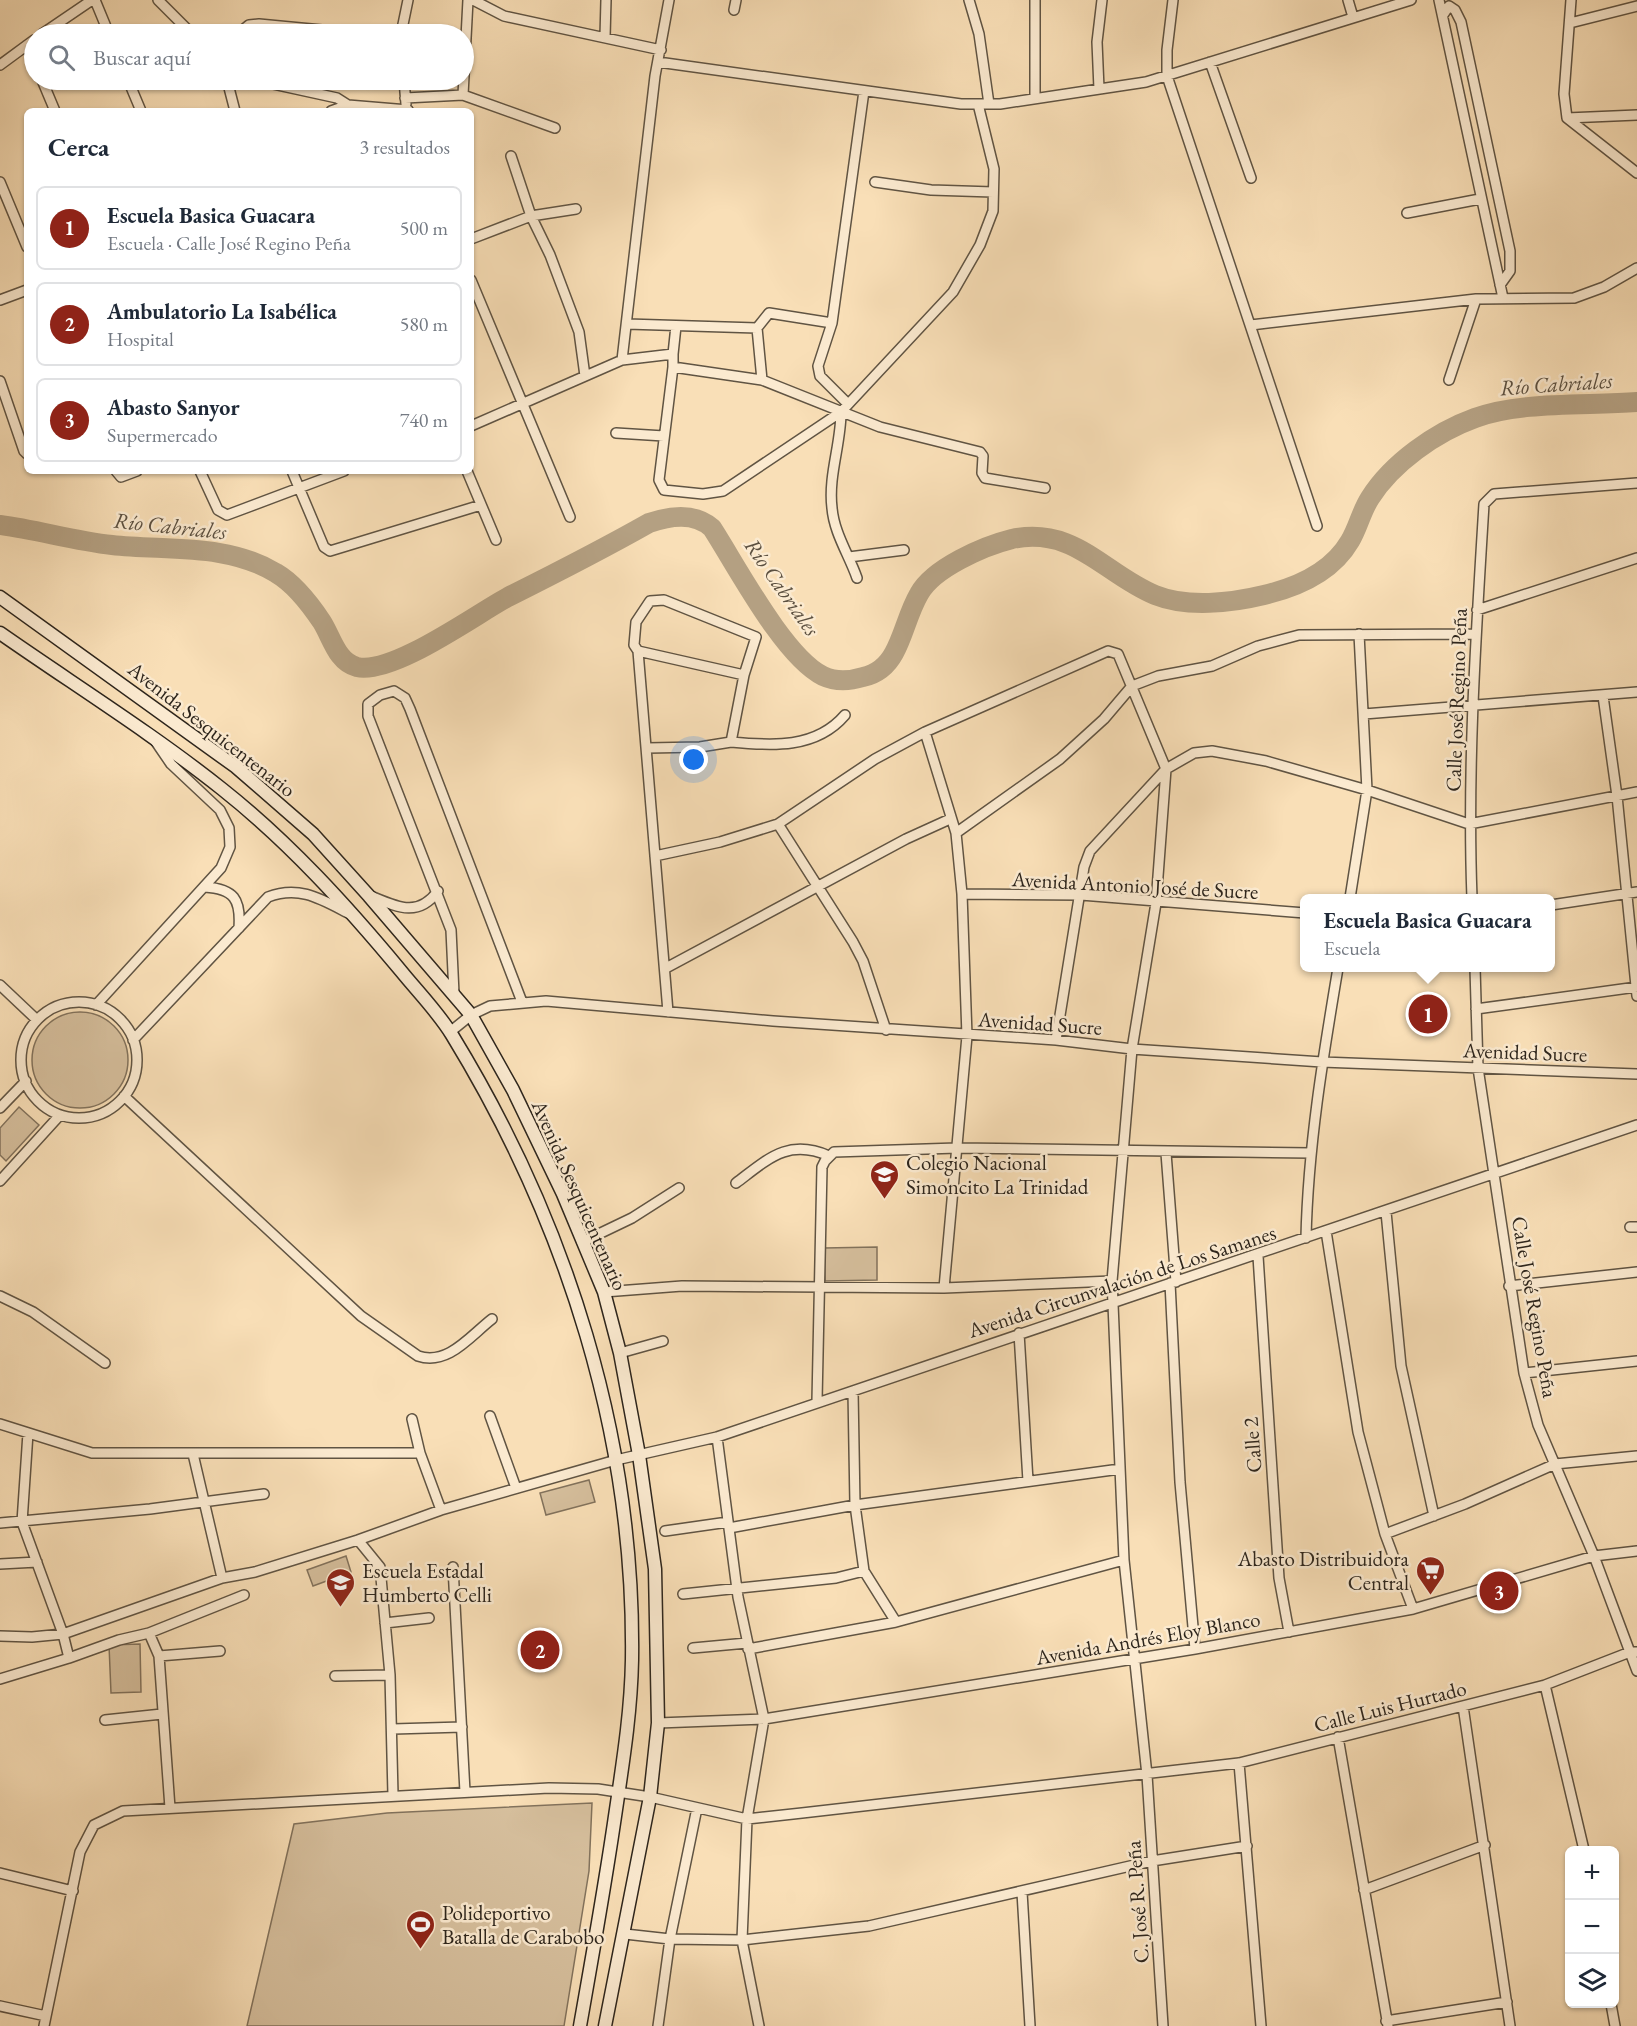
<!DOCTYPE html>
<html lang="es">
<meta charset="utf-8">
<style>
body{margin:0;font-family:"EB Garamond",serif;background:#f2f2f3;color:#1f2937}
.controls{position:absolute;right:18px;bottom:18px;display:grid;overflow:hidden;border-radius:9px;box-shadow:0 2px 4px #0004}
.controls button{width:54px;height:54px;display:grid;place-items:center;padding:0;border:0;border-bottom:2px solid #e0e1e3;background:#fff;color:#1f2937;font:30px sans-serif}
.you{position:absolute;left:694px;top:760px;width:21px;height:21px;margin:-15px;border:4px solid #fff;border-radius:50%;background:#1a73e8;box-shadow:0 0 0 9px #1a73e833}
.badge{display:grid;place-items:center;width:39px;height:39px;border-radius:50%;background:#8f2418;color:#fff;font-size:20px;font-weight:700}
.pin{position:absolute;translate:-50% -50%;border:3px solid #fff;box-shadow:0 2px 6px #0006}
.popup{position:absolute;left:1300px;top:894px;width:255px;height:78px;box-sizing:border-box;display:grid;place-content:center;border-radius:9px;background:#fff;filter:drop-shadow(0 2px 4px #0005);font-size:20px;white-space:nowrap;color:#747a83}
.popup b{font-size:22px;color:#1f2937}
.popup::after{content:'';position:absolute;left:50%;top:100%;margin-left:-12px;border:12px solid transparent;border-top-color:#fff}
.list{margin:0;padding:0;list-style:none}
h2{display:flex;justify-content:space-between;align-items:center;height:78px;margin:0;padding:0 24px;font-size:26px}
h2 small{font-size:20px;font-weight:400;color:#747a83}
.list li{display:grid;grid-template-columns:39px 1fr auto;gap:18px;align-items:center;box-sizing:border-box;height:84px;margin:0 12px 12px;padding:0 12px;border:2px solid #e0e1e3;border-radius:9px}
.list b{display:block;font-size:22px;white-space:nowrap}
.list p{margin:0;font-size:20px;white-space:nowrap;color:#747a83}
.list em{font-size:20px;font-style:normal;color:#747a83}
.icon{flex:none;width:33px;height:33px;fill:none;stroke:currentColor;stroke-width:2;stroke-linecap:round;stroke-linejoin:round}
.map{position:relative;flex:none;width:1637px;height:2026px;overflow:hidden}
.search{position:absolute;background:#fff;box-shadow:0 2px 4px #0004;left:24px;top:24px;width:450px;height:66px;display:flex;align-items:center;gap:15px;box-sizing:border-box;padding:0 21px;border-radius:33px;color:#747a83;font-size:22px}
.panel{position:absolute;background:#fff;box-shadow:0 2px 4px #0004;left:24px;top:108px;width:450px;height:366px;border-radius:9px}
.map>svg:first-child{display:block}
.green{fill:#d6bf9d;stroke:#82725c;stroke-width:1.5}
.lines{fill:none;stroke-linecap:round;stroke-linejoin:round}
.river{stroke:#b4a082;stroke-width:20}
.minor-casing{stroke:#605443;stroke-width:12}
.secondary-casing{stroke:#2d251c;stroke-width:15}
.minor{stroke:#fbead0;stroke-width:9}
.secondary{stroke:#fbead0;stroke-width:12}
.labels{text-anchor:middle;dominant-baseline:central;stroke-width:5;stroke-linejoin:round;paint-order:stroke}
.street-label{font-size:21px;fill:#2d251c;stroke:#fbead0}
.poi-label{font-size:21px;fill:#2d251c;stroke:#fbead0;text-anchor:start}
.water-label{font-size:22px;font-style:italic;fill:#5c5040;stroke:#fbead0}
</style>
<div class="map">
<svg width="1637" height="2026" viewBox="0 0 1637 2026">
<rect width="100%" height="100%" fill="#f9dfb7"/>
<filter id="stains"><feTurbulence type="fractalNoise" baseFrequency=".00333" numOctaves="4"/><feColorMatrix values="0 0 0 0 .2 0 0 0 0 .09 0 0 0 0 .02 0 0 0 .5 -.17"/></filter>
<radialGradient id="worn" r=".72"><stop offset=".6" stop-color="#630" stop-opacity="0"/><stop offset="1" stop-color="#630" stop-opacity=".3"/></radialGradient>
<path class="green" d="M32 1060a48 48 0 1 1 96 0a48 48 0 1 1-96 0Z
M19 1107 39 1125 6 1161 0 1155V1128Z
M877 1247V1280L825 1281 824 1248Z
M589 1480 595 1502 546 1515 540 1493Z
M346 1556 351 1572 313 1586 307 1570Z
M140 1644 141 1692 111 1693 109 1645Z
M592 1803 589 1871 564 2026H247L294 1824 387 1813Z"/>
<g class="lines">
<path class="river" d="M0 525C38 530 74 541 112 545 166 551 227 543 276 573 295 584 310 604 322 622 332 638 337 662 357 667 393 675 476 614 508 597 556 573 603 549 649 523 670 516 694 512 712 528 736 565 784 657 823 676 836 682 850 681 863 677 877 674 887 666 894 653 904 635 908 613 919 594 933 568 984 546 1012 539 1075 526 1104 574 1155 595 1187 608 1231 603 1264 595 1298 587 1332 572 1350 541 1358 528 1361 512 1370 498 1392 463 1436 432 1475 418 1520 401 1588 406 1637 402"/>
<defs>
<path id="minor" d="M95 0 109 34
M158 0 192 34
M473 0 504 16 661 50
M969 0 979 34 989 104
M1173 0 1167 50V76L1317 526
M1348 0 1353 17
M1439 0 1503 298
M1571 0 1564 94 1567 118 1637 173
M734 10 736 0
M1443 15 1449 6 1455 10 1461 22 1510 251V271L1500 285
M1570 23 1637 6
M42 34 92 0
M238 34 249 25 259 24 364 34
M401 34 408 0
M605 37 606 0
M27 45 34 62
M658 62 961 104H1000L1146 82 1411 0
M1210 62 1251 178
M0 65 34 40
M42 80 55 111
M128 80 141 111
M227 80 235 111
M255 80 337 98 348 105
M404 80 406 104
M1099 89 1097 42 1102 0
M463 95 468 0
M405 98 463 95 555 128
M1035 98V0
M331 111 348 105 408 110
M1567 118 1637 115
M511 156 531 216 550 255 579 332 585 376
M0 182 27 247
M875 182 931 190 993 192
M1407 213 1480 199
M471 239 531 216 576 209
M471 280 570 517
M0 300 27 290
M627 324 757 328 762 380
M1251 325 1476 299
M757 328 769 313 832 323
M673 354 676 326
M622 360 655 76 669 0
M673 367 659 480 664 490 703 494 723 491 841 412 953 292 980 245 993 211 994 169 978 104
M1449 380 1476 299 1574 298 1604 287 1637 268
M0 381 24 451 27 454
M848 404 820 376 818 366 832 323 864 91
M841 412C841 444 828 476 832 508 834 533 849 555 857 578
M471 426 622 360 673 354V367L762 380 880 427 980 452 983 456 982 473 985 478 1045 488
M616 433 664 436
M116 471 121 477 137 471
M200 471 218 510 227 515 344 471
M292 471 324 547 330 551 481 505
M467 471 496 540
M849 557 904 550
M1477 610 1637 558
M638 651 744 675
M1603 696 1617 796 1637 996
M1364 714 1637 692
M925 732 956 833 962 894 967 1036 944 1288
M731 742C772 746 816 749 845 715
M648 748 700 747 731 742 744 675 756 637 664 600 650 601 636 622 634 645 638 651 668 1012
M778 824 853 942 863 961 886 1030
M956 833 1060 759 1104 719 1132 686 1158 676 1212 666 1258 646 1299 635 1475 634
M655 856 720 842 778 824 875 759 925 732 1108 651 1118 654 1166 769 1156 903 1132 1049 1112 1281 1124 1560 1147 1775 1163 2026
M205 887C234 889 241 899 239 928
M962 894 1081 895 1305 913
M371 896C397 907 418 918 438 891
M1350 898 1367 790 1359 634
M1472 898C1467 767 1476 635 1484 504L1494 494 1637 483
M1551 905 1637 892
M666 968 906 839 950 819
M1475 968 1478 1068 1524 1373 1538 1425 1594 1556 1637 1671
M0 985 37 1020
M454 994 451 930 368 716V704L380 695 394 691 405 698 410 709 522 1002
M21 1060a58 58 0 1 1 116 0a58 58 0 1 1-116 0Z
M96 1005 221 868 230 847 229 828 220 810 171 764 156 742
M1476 1009 1637 987
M450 1032 471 1015 490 1006 546 1001 773 1021 1056 1040 1132 1049 1322 1062 1637 1074
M133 1040 268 897C299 885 321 899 348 913
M1056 1040 1084 867 1090 851 1166 769 1194 753 1212 751 1266 761 1367 790 1469 824 1637 792
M124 1096 361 1316 418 1356C448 1366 470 1336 492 1319
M0 1108 26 1081
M1166 1153 1176 1282
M0 1181 60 1115
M736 1183C768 1159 788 1138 829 1156
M1386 1212 1401 1366 1434 1516
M1630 1227H1637
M1326 1231 1358 1432 1385 1534 1413 1609
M1306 1238C1308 1147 1323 1057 1338 968
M582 1242 632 1218 679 1188
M1258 1256 1279 1578 1289 1632
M1170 1283 1180 1482 1195 1649
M1509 1286 1637 1272
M604 1292 682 1286 944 1288 1112 1281
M0 1296 33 1312 105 1363
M1019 1333 1028 1481
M620 1353 663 1341
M1524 1373 1637 1361
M853 1391 855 1505 864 1571 896 1622
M817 1401 822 1167 825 1161 834 1152 957 1148 1311 1153
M490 1416 516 1488
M412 1419 420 1453
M0 1424 92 1453H420L441 1510
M717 1437 738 1597 764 1719 747 1819 742 1940 759 2026
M193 1454 222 1578
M0 1523 150 1509 264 1494
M729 1528 855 1505 1120 1469
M665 1531 728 1522
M1385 1534 1465 1504 1555 1464 1637 1456
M358 1540 380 1567 390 1675 393 1795
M0 1564 37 1562
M453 1567 465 1792
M683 1594 836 1578 864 1571
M385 1623 429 1618
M149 1633 244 1595
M0 1636 32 1637 63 1634 222 1578 255 1572 358 1540 441 1510 616 1460 717 1437 1637 1125
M693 1648 747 1643
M748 1649 896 1622 1124 1560
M159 1656 220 1651
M69 1658 119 1640 149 1633 159 1656 170 1808
M335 1676 390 1675
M0 1679 69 1658 63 1634 22 1522 28 1433
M1545 1685 1584 1850
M1463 1706 1510 2026
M105 1720 162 1714
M658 1723 764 1719 1195 1649 1413 1609 1594 1556 1637 1551
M393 1729 462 1727
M1338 1737 1388 2026
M1239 1763 1261 2026
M0 1873 73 1891
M1364 1890 1485 1845
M1022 1892 1030 2026
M625 1934 670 1939 742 1940 869 1926 1152 1861 1247 1846
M1611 2004 1615 2026
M0 2006 46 2016
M1386 2021 1507 2002
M44 2026 80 1852 94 1825 123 1811 549 1788 598 1789 650 1797 747 1819 802 1813 1239 1763 1545 1685 1630 1652H1637
M658 2026 670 1939 697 1808"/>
<path id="secondary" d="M0 597 236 767 313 834 369 896 471 1015 513 1090 563 1194 604 1292 620 1353 639 1455 655 1569 658 1723 650 1797 605 2026
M0 633C73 684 153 734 222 789 289 842 347 906 401 971 418 992 438 1012 452 1035 567 1223 635 1438 632 1660 631 1715 622 1768 614 1823 604 1891 592 1958 580 2026"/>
</defs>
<use href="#minor" class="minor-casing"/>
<use href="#secondary" class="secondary-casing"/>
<use href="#minor" class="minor"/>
<use href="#secondary" class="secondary"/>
</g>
<defs>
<symbol id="school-pin" viewBox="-11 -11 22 30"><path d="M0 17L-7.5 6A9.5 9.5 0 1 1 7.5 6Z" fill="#8f2418" stroke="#fbead0"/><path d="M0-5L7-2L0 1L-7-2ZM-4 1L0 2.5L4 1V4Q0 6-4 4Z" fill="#fff"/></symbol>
<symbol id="supermarket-pin" viewBox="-11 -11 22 30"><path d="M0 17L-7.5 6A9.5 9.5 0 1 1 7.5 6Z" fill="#8f2418" stroke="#fbead0"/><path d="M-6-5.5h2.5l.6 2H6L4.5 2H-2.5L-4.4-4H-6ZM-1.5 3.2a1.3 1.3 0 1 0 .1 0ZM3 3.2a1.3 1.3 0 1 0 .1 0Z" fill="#fff"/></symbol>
<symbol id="stadium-pin" viewBox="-11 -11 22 30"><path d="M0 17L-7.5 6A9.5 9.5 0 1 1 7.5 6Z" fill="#8f2418" stroke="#fbead0"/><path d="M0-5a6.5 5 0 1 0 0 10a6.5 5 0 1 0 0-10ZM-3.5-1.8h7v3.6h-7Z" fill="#fff"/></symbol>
</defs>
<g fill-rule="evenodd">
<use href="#school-pin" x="868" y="1158" width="33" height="45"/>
<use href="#supermarket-pin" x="1414" y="1554" width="33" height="45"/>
<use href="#school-pin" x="324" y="1566" width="33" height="45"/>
<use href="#stadium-pin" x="404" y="1908" width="33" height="45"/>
</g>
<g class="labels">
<g class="street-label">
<text transform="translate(1456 700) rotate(-88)">Calle José Regino Peña</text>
<text transform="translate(212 729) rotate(38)">Avenida Sesquicentenario</text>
<text transform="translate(1135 885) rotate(3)">Avenida Antonio José de Sucre</text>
<text transform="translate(1040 1023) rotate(4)">Avenidad Sucre</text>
<text transform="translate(1525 1052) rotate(2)">Avenidad Sucre</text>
<text transform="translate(580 1195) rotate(66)">Avenida Sesquicentenario</text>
<text transform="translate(1122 1281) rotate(-18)">Avenida Circunvalación de Los Samanes</text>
<text transform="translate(1535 1307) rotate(80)">Calle José Regino Peña</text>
<text transform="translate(1252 1445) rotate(-94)">Calle 2</text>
<text transform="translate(1148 1638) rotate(-10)">Avenida Andrés Eloy Blanco</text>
<text transform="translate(1390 1706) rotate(-14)">Calle Luis Hurtado</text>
<text transform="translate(1137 1902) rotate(-94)">C. José R. Peña</text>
</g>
<g class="poi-label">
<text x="906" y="1162">Colegio Nacional<tspan x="906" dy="24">Simoncito La Trinidad</tspan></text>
<text x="1409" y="1558" text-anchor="end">Abasto Distribuidora<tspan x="1409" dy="24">Central</tspan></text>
<text x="362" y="1570">Escuela Estadal<tspan x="362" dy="24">Humberto Celli</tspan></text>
<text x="442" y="1912">Polideportivo<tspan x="442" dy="24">Batalla de Carabobo</tspan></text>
</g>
<g class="water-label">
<text transform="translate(1556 384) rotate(-4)">Río Cabriales</text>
<text transform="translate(170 526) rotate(6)">Río Cabriales</text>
<text transform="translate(782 587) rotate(55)">Río Cabriales</text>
</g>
</g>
<rect width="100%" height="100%" filter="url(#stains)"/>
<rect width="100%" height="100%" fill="url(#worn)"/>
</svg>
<div class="controls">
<button>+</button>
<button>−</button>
<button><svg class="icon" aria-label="layers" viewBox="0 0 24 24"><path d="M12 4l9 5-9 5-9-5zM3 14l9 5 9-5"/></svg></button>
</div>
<div class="you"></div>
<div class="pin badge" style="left:1428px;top:1014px">1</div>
<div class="popup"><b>Escuela Basica Guacara</b>Escuela</div>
<div class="pin badge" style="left:540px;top:1650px">2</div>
<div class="pin badge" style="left:1499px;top:1591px">3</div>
<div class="search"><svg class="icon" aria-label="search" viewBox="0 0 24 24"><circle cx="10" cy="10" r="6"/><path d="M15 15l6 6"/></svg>Buscar aquí</div>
<section class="panel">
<h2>Cerca<small>3 resultados</small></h2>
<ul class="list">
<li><span class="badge">1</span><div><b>Escuela Basica Guacara</b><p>Escuela · Calle José Regino Peña</p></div><em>500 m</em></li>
<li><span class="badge">2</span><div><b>Ambulatorio La Isabélica</b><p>Hospital</p></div><em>580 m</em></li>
<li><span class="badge">3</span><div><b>Abasto Sanyor</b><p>Supermercado</p></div><em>740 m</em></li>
</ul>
</section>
</div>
